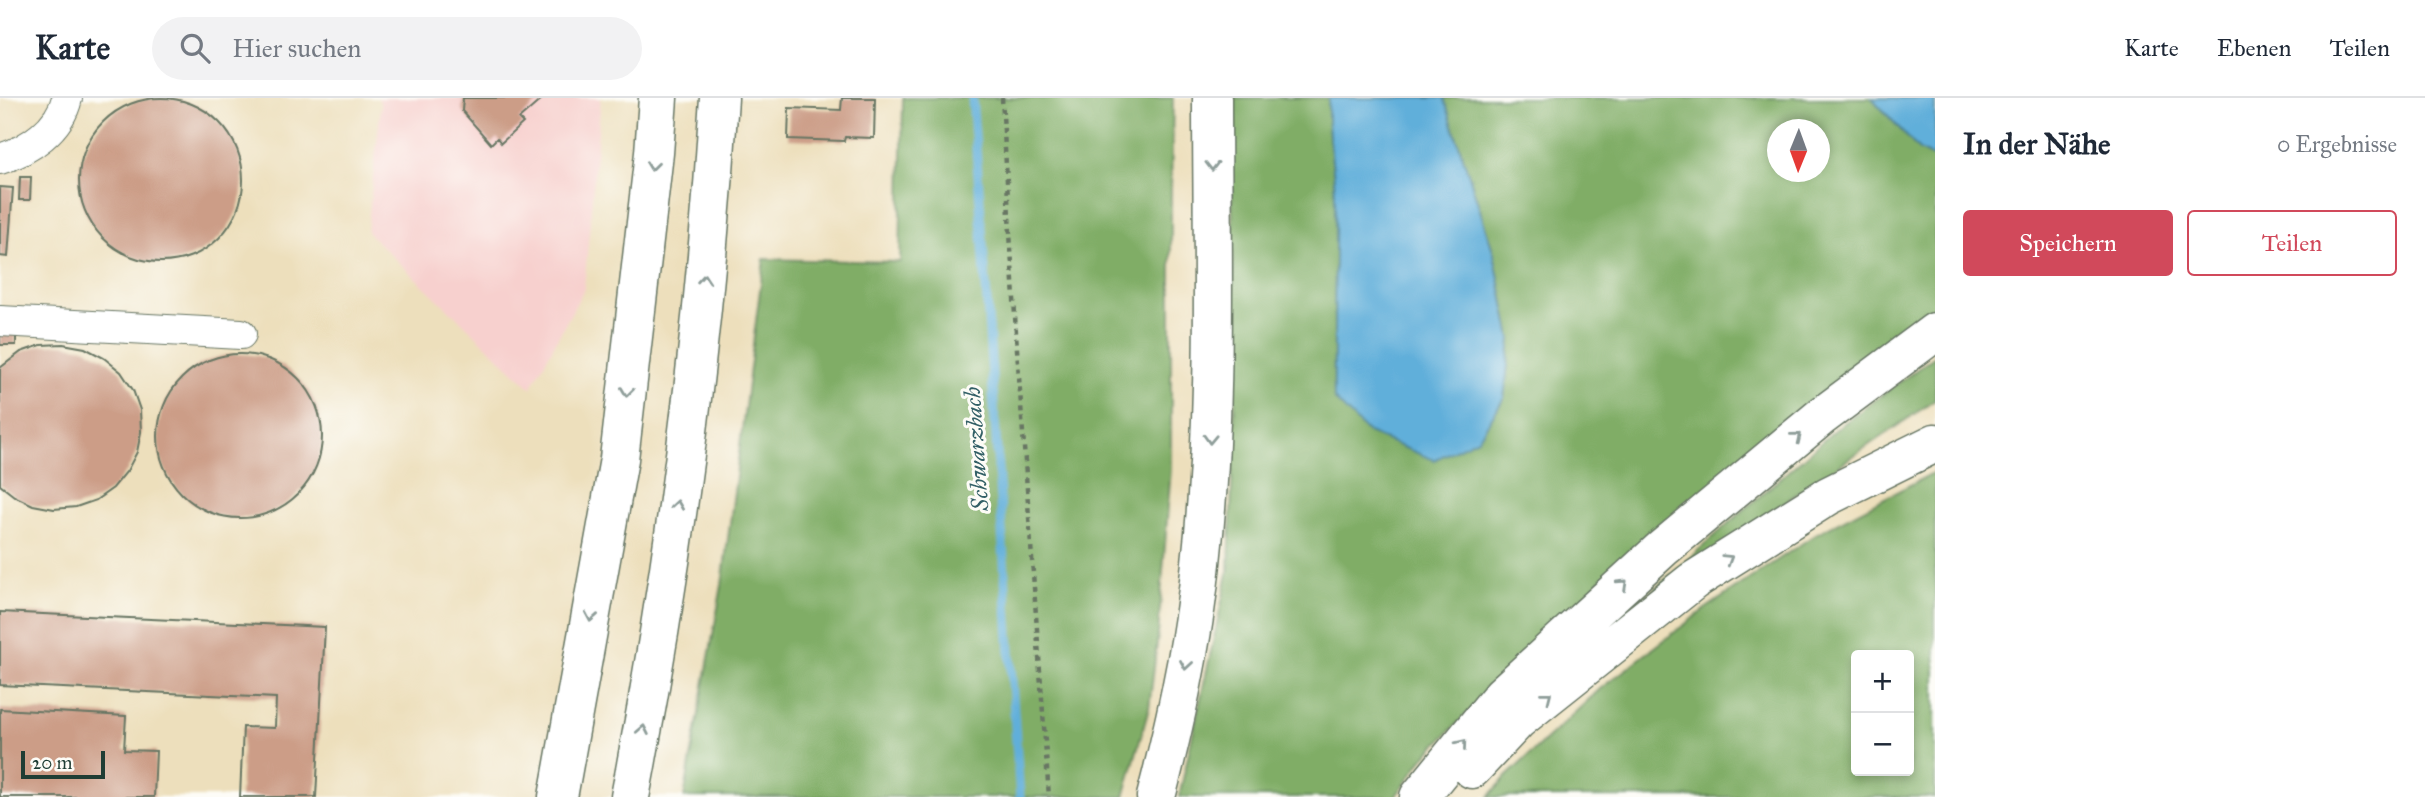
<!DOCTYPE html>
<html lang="de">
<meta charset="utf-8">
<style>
body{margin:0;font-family:"IM FELL Great Primer",serif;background:#f2f2f3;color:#1f2937}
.controls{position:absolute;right:21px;bottom:21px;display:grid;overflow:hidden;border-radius:7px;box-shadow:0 4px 10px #0003}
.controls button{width:63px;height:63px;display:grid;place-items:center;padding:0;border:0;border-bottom:2px solid #e0e1e3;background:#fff;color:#1f2937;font:35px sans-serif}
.compass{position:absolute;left:1767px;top:21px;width:63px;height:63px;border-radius:50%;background:#fff;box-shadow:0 4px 10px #0003;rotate:181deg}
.scale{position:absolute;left:21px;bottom:18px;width:84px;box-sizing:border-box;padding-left:7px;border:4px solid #1f3d34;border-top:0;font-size:19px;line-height:24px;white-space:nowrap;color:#1f3d34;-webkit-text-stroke:5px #fdfcf7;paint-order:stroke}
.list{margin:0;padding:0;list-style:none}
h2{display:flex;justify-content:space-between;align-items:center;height:91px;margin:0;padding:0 28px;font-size:30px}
h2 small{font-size:23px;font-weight:400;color:#747a83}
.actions{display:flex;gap:14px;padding:21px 28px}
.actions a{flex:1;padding:16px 0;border:2px solid #d1495b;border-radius:7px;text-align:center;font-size:24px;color:#d1495b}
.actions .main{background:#d1495b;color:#fff}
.icon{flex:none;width:38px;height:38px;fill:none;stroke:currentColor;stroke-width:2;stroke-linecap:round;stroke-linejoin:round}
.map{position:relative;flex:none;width:1935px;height:699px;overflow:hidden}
header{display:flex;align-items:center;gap:42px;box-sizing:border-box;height:98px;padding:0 35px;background:#fff;border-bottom:2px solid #e0e1e3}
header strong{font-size:33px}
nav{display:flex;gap:38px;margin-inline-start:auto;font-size:24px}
.search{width:490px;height:63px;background:#f2f2f3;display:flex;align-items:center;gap:18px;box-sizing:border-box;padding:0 24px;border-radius:38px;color:#747a83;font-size:26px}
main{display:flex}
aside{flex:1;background:#fff}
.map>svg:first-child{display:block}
.built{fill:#f7d0ce}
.forest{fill:#80ad66;stroke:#50754d;stroke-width:2;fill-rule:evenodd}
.water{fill:#60afda;stroke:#407687;stroke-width:2}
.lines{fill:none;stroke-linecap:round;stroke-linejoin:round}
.stream{stroke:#60afda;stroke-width:9}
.building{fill:#cc9d87}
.minor-casing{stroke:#677664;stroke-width:32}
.highway-casing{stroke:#677664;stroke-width:41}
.path{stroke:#677664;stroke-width:4.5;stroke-dasharray:5 5;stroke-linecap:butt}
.minor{stroke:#fff;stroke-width:30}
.highway{stroke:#fff;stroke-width:38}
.oneway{stroke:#8f9e9a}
.labels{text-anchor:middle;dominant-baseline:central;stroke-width:6;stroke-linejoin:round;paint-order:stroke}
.water-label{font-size:23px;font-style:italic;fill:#325f66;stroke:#fdfcf7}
</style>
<header>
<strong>Karte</strong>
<div class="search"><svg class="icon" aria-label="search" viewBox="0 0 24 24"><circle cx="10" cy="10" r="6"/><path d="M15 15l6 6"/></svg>Hier suchen</div>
<nav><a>Karte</a><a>Ebenen</a><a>Teilen</a></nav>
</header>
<main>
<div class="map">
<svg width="1935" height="699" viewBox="0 0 1935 699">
<rect width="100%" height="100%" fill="#fdfcf7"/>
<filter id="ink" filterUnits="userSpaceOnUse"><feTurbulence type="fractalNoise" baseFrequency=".0143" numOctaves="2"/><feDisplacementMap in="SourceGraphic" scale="14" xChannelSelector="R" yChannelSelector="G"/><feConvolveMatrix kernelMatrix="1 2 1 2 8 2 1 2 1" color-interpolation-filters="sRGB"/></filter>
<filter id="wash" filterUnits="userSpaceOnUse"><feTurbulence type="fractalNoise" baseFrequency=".00686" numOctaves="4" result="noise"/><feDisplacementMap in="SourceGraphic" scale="28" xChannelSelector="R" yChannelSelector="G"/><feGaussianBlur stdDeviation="1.57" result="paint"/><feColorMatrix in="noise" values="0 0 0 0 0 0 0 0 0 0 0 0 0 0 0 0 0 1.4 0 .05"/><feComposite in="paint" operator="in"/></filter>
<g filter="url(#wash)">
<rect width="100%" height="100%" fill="#eddfbc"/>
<path class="built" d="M378 0H601L584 191 531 290 367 134 381 7Z"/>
<path class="forest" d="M903 0H1173L1171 91V370L1158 537 1149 610 1124 699H684L722 487 764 161 900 164Z
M1231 0H1329C1325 32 1334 64 1335 96 1336 164 1333 232 1334 301L1478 340 1504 300 1511 241 1494 156 1444 0H1872L1919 52 1935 60V222L1599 483 1426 657 1395 699H1179L1229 471 1235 303ZM1778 32H1820V74H1778Z
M1935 258V302L1644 500 1836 331Z
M1935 374V699H1489L1506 679 1600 591 1705 511 1819 434ZM1909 557V673H1856V557Z"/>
<path class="water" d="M1329 0H1444L1494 156 1511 241 1504 300 1478 341 1434 362 1368 335 1334 301C1333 232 1336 164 1335 96 1334 64 1325 32 1329 0Z
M1872 0H1935V60L1919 52Z"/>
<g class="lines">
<path class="stream" d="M972 0C991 233 1003 466 1020 699"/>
</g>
<g id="blocks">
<path class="building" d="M79 82a82 82 0 1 1 164 0a82 82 0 1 1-164 0Z
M463 0H543L519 21 523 25 501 45 497 40 491 46 462 13Z
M842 0H875L874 40 845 39 844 43 788 41 789 10 841 12Z
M20 79H31L30 102H19Z
M0 89 13 90 8 159 0 158Z
M0 232 16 233V247H0Z
M63 246 85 250 104 260 121 274 133 292 140 312 141 334 137 354 127 373 113 390 96 402 76 409 54 411 33 407 14 398 0 387V270L21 254 41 247Z
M158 338a82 82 0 1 1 164 0a82 82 0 1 1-164 0Z
M0 514 325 529 316 699H240L243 629 275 630 276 600 0 587Z
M0 611 126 618 124 652 156 653 154 699H0Z"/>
</g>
</g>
<g filter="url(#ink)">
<use href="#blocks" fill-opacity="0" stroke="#677664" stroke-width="2"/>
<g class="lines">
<defs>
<path id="minor" d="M0 61C29 52 60 31 67 0
M0 223 241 236"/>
<path id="highway" d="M1472 671 1518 622 1693 483 1828 398 1935 345
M558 699 619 361 654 55 658 0
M630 699C674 469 705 234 719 0
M1156 699C1176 622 1193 544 1201 465 1218 311 1212 155 1212 0
M1419 699 1502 597 1662 451 1822 318 1935 234"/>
</defs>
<use href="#minor" class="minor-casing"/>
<use href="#highway" class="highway-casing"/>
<path class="path" d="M1002 0 1017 251 1049 699"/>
<use href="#minor" class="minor"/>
<use href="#highway" class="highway"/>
</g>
<defs><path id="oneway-chevron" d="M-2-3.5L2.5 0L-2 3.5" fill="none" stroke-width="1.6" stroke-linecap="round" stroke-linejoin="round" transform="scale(1.75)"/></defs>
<g class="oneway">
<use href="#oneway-chevron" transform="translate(652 68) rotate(97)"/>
<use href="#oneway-chevron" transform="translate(1212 68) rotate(90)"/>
<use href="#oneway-chevron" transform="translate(704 181) rotate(-85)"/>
<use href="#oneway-chevron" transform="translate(627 294) rotate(97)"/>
<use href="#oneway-chevron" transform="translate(1797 339) rotate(-39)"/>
<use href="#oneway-chevron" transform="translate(1210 341) rotate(92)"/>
<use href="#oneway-chevron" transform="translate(677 407) rotate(-82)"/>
<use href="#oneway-chevron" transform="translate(1728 461) rotate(-32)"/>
<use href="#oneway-chevron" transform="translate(1623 486) rotate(-43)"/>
<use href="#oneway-chevron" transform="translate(591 519) rotate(100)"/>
<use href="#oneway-chevron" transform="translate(1186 567) rotate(99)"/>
<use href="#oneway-chevron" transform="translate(1547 598) rotate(-38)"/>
<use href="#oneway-chevron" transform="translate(643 632) rotate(-79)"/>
<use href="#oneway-chevron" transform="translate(1462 646) rotate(-50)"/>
</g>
</g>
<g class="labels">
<g class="water-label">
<text transform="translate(976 351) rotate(-94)">Schwarzbach</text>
</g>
</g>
</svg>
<div class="controls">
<button>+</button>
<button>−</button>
</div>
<svg class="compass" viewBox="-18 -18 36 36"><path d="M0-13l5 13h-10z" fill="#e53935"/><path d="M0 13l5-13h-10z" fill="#747a83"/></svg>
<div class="scale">20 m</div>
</div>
<aside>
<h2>In der Nähe<small>0 Ergebnisse</small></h2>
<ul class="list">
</ul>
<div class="actions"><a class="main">Speichern</a><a>Teilen</a></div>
</aside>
</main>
